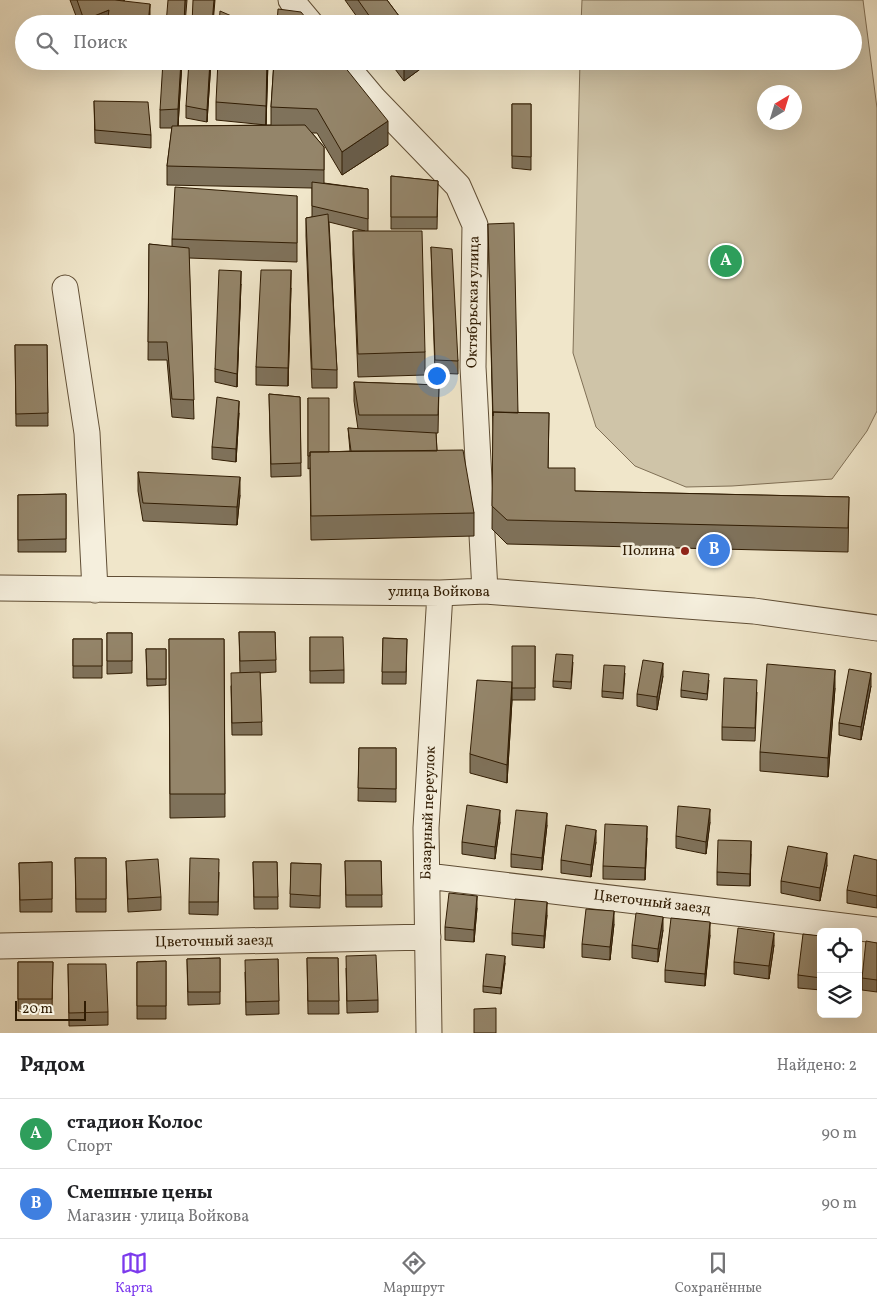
<!DOCTYPE html>
<html lang="ru">
<meta charset="utf-8">
<style>
body{margin:0;font-family:Vollkorn,serif;background:#f6f6f6;color:#202124}
.controls{position:absolute;right:15px;bottom:15px;display:grid;overflow:hidden;border-radius:8px;box-shadow:0 5px 20px #0002}
.controls button{width:45px;height:45px;display:grid;place-items:center;padding:0;border:0;border-bottom:1px solid #e0e0e0;background:#fff;color:#202124;font:25px sans-serif}
.compass{position:absolute;left:757px;top:85px;width:45px;height:45px;border-radius:50%;background:#fff;box-shadow:0 5px 20px #0002;rotate:38deg}
.scale{position:absolute;left:15px;bottom:12px;width:71px;box-sizing:border-box;padding-left:5px;border:2px solid #301c03;border-top:0;font-size:14px;line-height:18px;white-space:nowrap;color:#301c03;-webkit-text-stroke:4px #f5efdd;paint-order:stroke}
.you{position:absolute;left:436px;top:375px;width:18px;height:18px;margin:-12px;border:4px solid #fff;border-radius:50%;background:#1a73e8;box-shadow:0 0 0 8px #1a73e833}
.badge{display:grid;place-items:center;width:32px;height:32px;border-radius:50%;background:#7c3aed;color:#fff;font-size:16px;font-weight:700}
.pin{position:absolute;translate:-50% -50%;border:2px solid #fff;box-shadow:0 1px 5px #0006}
.list{margin:0;padding:0;list-style:none}
h2{display:flex;justify-content:space-between;align-items:center;height:65px;margin:0;padding:0 20px;font-size:21px}
h2 small{font-size:16px;font-weight:400;color:#757577}
.list li{display:grid;grid-template-columns:32px 1fr auto;gap:15px;align-items:center;box-sizing:border-box;height:70px;padding:0 20px;border-top:1px solid #e0e0e0}
.list b{display:block;font-size:19px;white-space:nowrap}
.list p{margin:0;font-size:16px;white-space:nowrap;color:#757577}
.list em{font-size:16px;font-style:normal;color:#757577}
.icon{flex:none;width:28px;height:28px;fill:none;stroke:currentColor;stroke-width:2;stroke-linecap:round;stroke-linejoin:round}
.map{position:relative;flex:none;width:877px;height:1033px;overflow:hidden}
.search{position:absolute;background:#fff;box-shadow:0 5px 20px #0002;left:15px;right:15px;top:15px;height:55px;display:flex;align-items:center;gap:12px;box-sizing:border-box;padding:0 18px;border-radius:28px;color:#757577;font-size:19px}
.sheet{height:205px;background:#fff}
nav{display:flex;justify-content:space-around;align-items:center;box-sizing:border-box;height:70px;border-top:1px solid #e0e0e0;background:#fff;font-size:14px;color:#757577}
nav a{display:grid;justify-items:center;gap:2px}
nav .on{color:#7c3aed}
.map>svg:first-child{display:block}
.green{fill:#cfc4a8;stroke:#807056;fill-rule:evenodd}
.lines{fill:none;stroke-linecap:round;stroke-linejoin:round}
.minor-casing{stroke:#604e35;stroke-width:27}
.minor{stroke:#f5efdd;stroke-width:25}
.wall{fill:#7f725b;stroke:#301c03}
.shaded-wall{fill:#685d4a;stroke:#301c03}
.building{fill:#94856a;stroke:#301c03}
.poi-dot{fill:#8f2418;stroke:#f5efdd;stroke-width:2}
.labels{text-anchor:middle;dominant-baseline:central;stroke-width:5;stroke-linejoin:round;paint-order:stroke}
.street-label{font-size:15px;fill:#301c03;stroke:#f5efdd}
.poi-label{font-size:15px;fill:#301c03;stroke:#f5efdd;text-anchor:end}
</style>
<div class="map">
<svg width="877" height="1033" viewBox="0 0 877 1033">
<rect width="100%" height="100%" fill="#f0e6ca"/>
<filter id="stains"><feTurbulence type="fractalNoise" baseFrequency=".004" numOctaves="4"/><feColorMatrix values="0 0 0 0 .2 0 0 0 0 .09 0 0 0 0 .02 0 0 0 .5 -.17"/></filter>
<radialGradient id="worn" r=".72"><stop offset=".6" stop-color="#630" stop-opacity="0"/><stop offset="1" stop-color="#630" stop-opacity=".3"/></radialGradient>
<path class="green" d="M582 0H863L877 108V411L867 431 832 479 732 486 686 487 635 466 596 427 573 353 580 61H853V24H581ZM764 92H794V122H764Z"/>
<g class="lines">
<defs>
<path id="minor" d="M291 0 311 24
M342 61 374 99 458 186 475 225 473 367 485 591
M65 288 87 433 95 590
M0 588 440 593 485 591 754 611 877 628
M427 876 877 930
M0 946 428 937
M429 1033 426 828 440 593"/>
</defs>
<use href="#minor" class="minor-casing"/>
<use href="#minor" class="minor"/>
</g>
<path class="wall" d="M70 0H125L123 1 150 24H79Z
M345 0H387L405 24H362Z
M182 61 178 126 271 125V107L274 61 388 145 342 175 317 133H312L324 147V183L368 189V231L425 352V375L358 377 353 254V231H365L329 222 337 370V388H312L306 236V218L312 217V188L167 185V166L172 128H160V110Z
M211 61 207 122 186 118V106Z
M268 61 266 125 216 120V102Z
M389 61H423V67L404 81Z
M94 101 151 135V148L95 143Z
M512 104H531V170L512 168Z
M391 176 438 181 437 229H391Z
M297 196V262L189 258 194 419 172 417 167 360H148L149 244 172 247V239Z
M488 224 518 413H549L548 468 575 491 849 497 848 552 507 544 492 529 493 428Z
M431 247 458 361V374L435 373Z
M241 284 237 387 215 382V369Z
M291 288 288 386 256 385V367Z
M15 345H47L48 426H16Z
M354 382 439 385 438 433H436L437 451 474 513V536L311 540 310 468 308 469V398L329 452 350 451 348 428 358 429 354 401Z
M269 394 300 397 301 476 271 477Z
M239 413 236 462 212 459V447Z
M138 472 240 495 237 525 143 521 138 491Z
M66 494V552H18V495Z
M239 632H275L276 672 260 673 262 735H232L231 686 240 673Z
M107 633H132V673L107 674Z
M310 637 344 670V683H310Z
M383 638 407 639 406 684H382Z
M73 639H102V678H73Z
M169 639H224L225 817 170 818Z
M535 646V700H512L507 783 470 773V754Z
M146 649H166V685L147 686Z
M573 662 571 689 553 687V681Z
M625 673 623 699 602 697V691Z
M663 676 657 710 637 706V694Z
M709 680 707 700 681 697V690Z
M871 686 861 740 839 735V723Z
M835 688 828 777 760 771V752Z
M757 692 755 741 722 740V727Z
M359 748H396V802L358 801Z
M500 822 495 859 462 854V842Z
M710 822 706 854 676 848V836Z
M547 825 542 870 511 867V854Z
M647 838 645 880 603 879V866Z
M596 842 591 877 561 873V860Z
M751 854 750 886 717 885V872Z
M75 858H106V912H76Z
M877 860V908L847 903V890Z
M126 861 161 897V910L128 912Z
M345 861H381L382 907H346Z
M52 862V912H20L19 863Z
M253 862H277L278 909H254Z
M291 863 321 864 320 908 290 907Z
M827 865 820 901 781 893V881Z
M219 872 218 915 189 914V902Z
M477 908 474 942 445 940V927Z
M547 915 544 948 512 945V933Z
M614 924 610 960 582 957V944Z
M663 930 658 962 632 958V945Z
M710 935 705 986 665 982V970Z
M821 936V990L798 988V975Z
M877 943V992L862 990V978Z
M774 945 769 979 734 974V962Z
M220 958V1004L188 1005 187 959Z
M307 958H338L339 1014H308Z
M278 959 279 1014 246 1015 245 972Z
M166 961V1019H137V962Z
M18 962H53L52 1012 18 1011Z
M505 963 501 994 483 992V986Z
M68 964 108 1012V1025L69 1026Z
M346 968 378 1000V1012L347 1013Z"/>
<path class="shaded-wall" d="M185 0H187L185 24H184Z
M214 0H215L213 24H212Z
M150 4V24H148Z
M109 10V24H84V20Z
M181 61H182L178 127V109Z
M210 61H211L207 122V110Z
M267 61H268L266 125V106Z
M406 61H423V67L404 81V63Z
M388 121V145L342 175V152Z
M291 270V288L288 386V368Z
M241 271V284L237 387V374Z
M239 401V413L236 462V449Z
M240 477V495L237 525V507Z
M663 663V676L657 710V697Z
M835 670V688L828 777V758Z
M871 673V686L861 740V727Z
M512 682V700L507 783V765Z
M710 809V822L706 854V842Z
M500 810V822L495 859V847Z
M547 813V825L542 870V858Z
M647 826V838L645 880V868Z
M596 830V842L591 877V865Z
M751 841V854L750 886V874Z
M827 853V865L820 901V888Z
M477 896V908L474 942V930Z
M547 902V915L544 948V936Z
M614 911V924L610 960V947Z
M663 917V930L658 962V949Z
M710 922V935L705 986V974Z
M774 933V945L769 979V966Z
M505 956V963L501 994V988Z"/>
<path class="building" d="M77 0H115L150 4 148 24H107L109 10 84 20Z
M168 0H185L184 24H166Z
M193 0H214L212 24H192Z
M358 0H387L405 24H375Z
M278 9 301 12 311 24H277Z
M220 11 250 24H219Z
M163 61H181L178 109 160 110Z
M189 61H210L207 110 186 106Z
M218 61H267L266 106 216 102Z
M274 61H340L388 121 342 152 317 109 271 107Z
M94 101 148 102 151 135 95 130Z
M512 104H531V157L512 156Z
M305 125 324 147V170L167 166 172 126Z
M391 176 438 181 437 217H391Z
M312 182 368 189V219L312 206Z
M175 187 297 196V243L172 239Z
M328 214 337 370 312 369 306 218Z
M514 223 518 413 493 412V416L488 224Z
M353 231H422L425 352 358 354Z
M149 244 189 248 194 400 172 399 167 342H148Z
M431 247 452 249 458 361 435 360Z
M219 270 241 271 237 374 215 369Z
M261 270H291L288 368 256 367Z
M15 345H47L48 413 16 414Z
M354 382 439 385 438 415H359Z
M269 394 300 397 301 463 271 464Z
M217 397 239 401 236 449 212 447Z
M308 398H329V452H310V456H308Z
M493 412 549 413 548 468H575V491L849 497 848 528 507 520 492 506Z
M348 428 436 433 437 451H351Z
M463 450 474 513 311 516 310 452Z
M138 472 240 477 237 507 143 503Z
M66 494V539L18 540V495Z
M239 632H275L276 660 240 661Z
M107 633H132V661H107Z
M310 637H343L344 670 310 671Z
M383 638 407 639 406 672H382Z
M73 639H102V666H73Z
M169 639H224L225 794H170Z
M512 646H535V688H512Z
M146 649H166V679H147Z
M556 654 573 655 571 682 553 681Z
M643 660 663 663 657 697 637 694Z
M767 664 835 670 828 758 760 752Z
M604 665 625 666 623 693 602 691Z
M849 669 871 673 861 727 839 723Z
M683 671 709 674 707 694 681 690Z
M260 672 262 722 232 723 231 673Z
M724 678 757 680 755 728 722 727Z
M477 680 512 682 507 765 470 754Z
M359 748H396V789L358 788Z
M467 805 500 810 495 847 462 842Z
M678 806 710 809 706 842 676 836Z
M516 810 547 813 542 858 511 854Z
M605 824 647 826 645 868 603 866Z
M566 825 596 830 591 865 561 860Z
M718 840 751 841 750 874 717 872Z
M788 846 827 853 820 888 781 881Z
M854 855 877 860V896L847 890Z
M75 858H106V899H76Z
M190 858 219 859 218 902H189Z
M158 859 161 897 128 899 126 861Z
M345 861H381L382 895H346Z
M52 862V899L20 900 19 863Z
M253 862H277L278 897H254Z
M291 863 321 864 320 896 290 894Z
M449 893 477 896 474 930 445 927Z
M515 899 547 902 544 936 512 933Z
M586 909 614 911 610 947 582 944Z
M636 913 663 917 658 949 632 945Z
M671 918 710 922 705 974 665 970Z
M738 928 774 933 769 966 734 962Z
M803 934 821 936V978L798 975Z
M866 941 877 943V980L862 978Z
M486 954 505 956 501 988 483 986Z
M376 955 378 1000 347 1001 346 956Z
M220 958V992H188L187 959Z
M307 958H338L339 1001H308Z
M278 959 279 1001 246 1002 245 960Z
M166 961V1006H137V962Z
M18 962H53L52 999H18Z
M68 964H106L108 1012 69 1013Z
M496 1008V1033H474V1009Z"/>
<circle class="poi-dot" cx="685" cy="551" r="5"/>
<g class="labels">
<g class="street-label">
<text transform="translate(474 302) rotate(-89)">Октябрьская улица</text>
<text x="439" y="592">улица Войкова</text>
<text transform="translate(429 813) rotate(-88)">Базарный переулок</text>
<text transform="translate(652 903) rotate(7)">Цветочный заезд</text>
<text transform="translate(214 942) rotate(-1)">Цветочный заезд</text>
</g>
<g class="poi-label">
<text x="675" y="551">Полина</text>
</g>
</g>
<rect width="100%" height="100%" filter="url(#stains)"/>
<rect width="100%" height="100%" fill="url(#worn)"/>
</svg>
<div class="controls">
<button><svg class="icon" aria-label="locate" viewBox="0 0 24 24"><circle cx="12" cy="12" r="6"/><path d="M12 2v4M12 18v4M2 12h4M18 12h4"/></svg></button>
<button><svg class="icon" aria-label="layers" viewBox="0 0 24 24"><path d="M12 4l9 5-9 5-9-5zM3 14l9 5 9-5"/></svg></button>
</div>
<svg class="compass" viewBox="-18 -18 36 36"><path d="M0-13l5 13h-10z" fill="#e53935"/><path d="M0 13l5-13h-10z" fill="#757577"/></svg>
<div class="scale">20 m</div>
<div class="you"></div>
<div class="pin badge" style="left:726px;top:261px;background:#2e9e5b">A</div>
<div class="pin badge" style="left:714px;top:550px;background:#3f7fe0">B</div>
<div class="search"><svg class="icon" aria-label="search" viewBox="0 0 24 24"><circle cx="10" cy="10" r="6"/><path d="M15 15l6 6"/></svg>Поиск</div>
</div>
<section class="sheet">
<h2>Рядом<small>Найдено: 2</small></h2>
<ul class="list">
<li><span class="badge" style="background:#2e9e5b">A</span><div><b>стадион Колос</b><p>Спорт</p></div><em>90 m</em></li>
<li><span class="badge" style="background:#3f7fe0">B</span><div><b>Смешные цены</b><p>Магазин · улица Войкова</p></div><em>90 m</em></li>
</ul>
</section>
<nav>
<a class="on"><svg class="icon" aria-label="map" viewBox="0 0 24 24"><path d="M3 6l6-2 6 2 6-2v14l-6 2-6-2-6 2zM9 4v14M15 6v14"/></svg>Карта</a>
<a><svg class="icon" aria-label="directions" viewBox="0 0 24 24"><path d="M12 3l9 9-9 9-9-9zM9 14v-3h6M13 9l2 2-2 2"/></svg>Маршрут</a>
<a><svg class="icon" aria-label="saved" viewBox="0 0 24 24"><path d="M7 4h10v16l-5-4-5 4z"/></svg>Сохранённые</a>
</nav>
